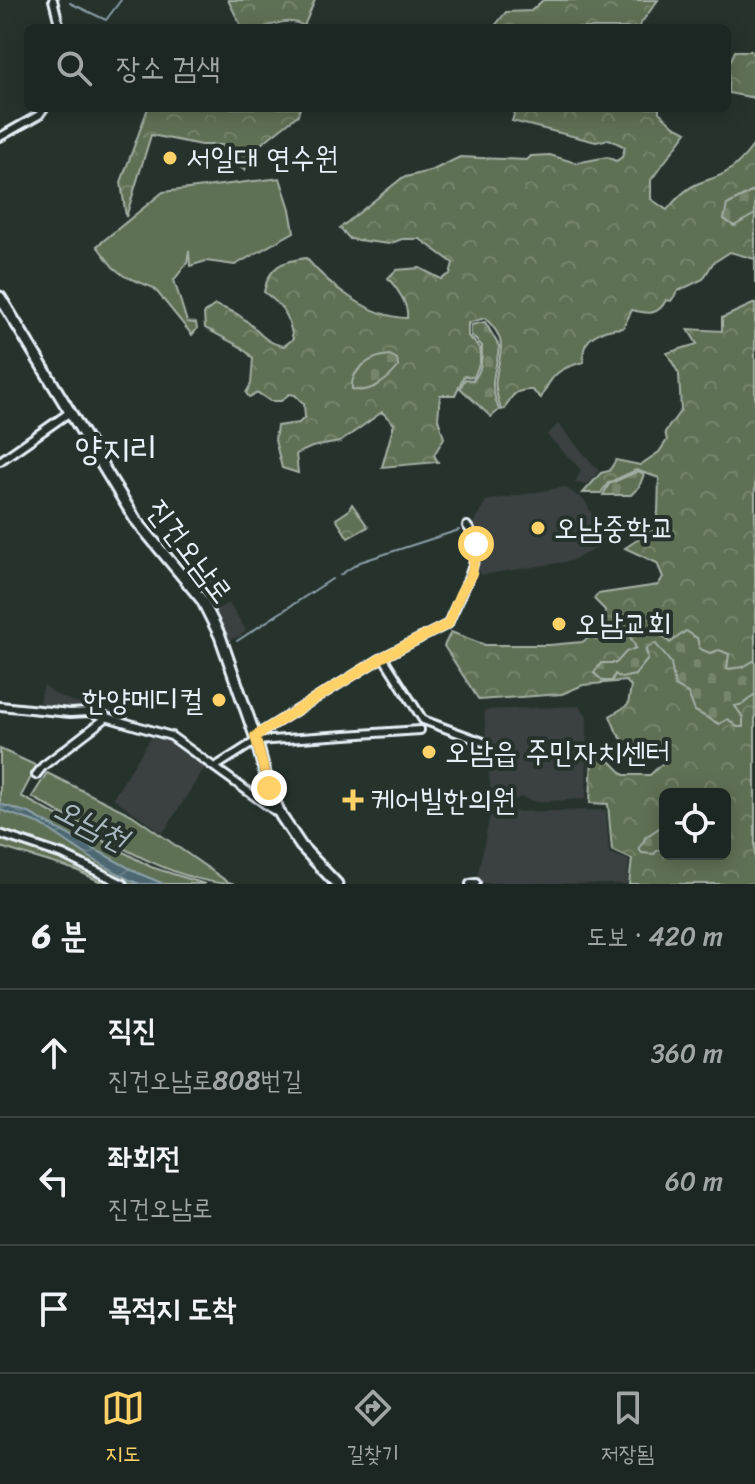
<!DOCTYPE html>
<html lang="ko">
<meta charset="utf-8">
<style>
body{margin:0;font-family:Sriracha,"Poor Story",sans-serif;background:#252e2a;color:#f1f3f6}
.controls{position:absolute;right:24px;bottom:24px;display:grid;overflow:hidden;border-radius:12px;box-shadow:0 4px 20px #0003}
.controls button{width:72px;height:72px;display:grid;place-items:center;padding:0;border:0;border-bottom:2px solid #3a4340;background:#1c2622;color:#f1f3f6;font:40px sans-serif}
.stop{position:absolute;width:24px;height:24px;margin:-18px;border:6px solid #ffd166;border-radius:50%;background:#fff}
.stop.end{background:#ffd166;border-color:#fff;box-shadow:0 2px 8px #0008}
.list{margin:0;padding:0;list-style:none}
h2{display:flex;justify-content:space-between;align-items:center;height:104px;margin:0;padding:0 32px;font-size:34px}
h2 small{font-size:26px;font-weight:400;color:#a0a5a5}
.list li{display:grid;grid-template-columns:52px 1fr auto;gap:24px;align-items:center;box-sizing:border-box;height:128px;padding:0 32px;border-top:2px solid #3a4340}
.list b{display:block;font-size:30px;white-space:nowrap}
.list p{margin:0;font-size:26px;white-space:nowrap;color:#a0a5a5}
.list em{font-size:26px;font-style:normal;color:#a0a5a5}
.icon{flex:none;width:44px;height:44px;fill:none;stroke:currentColor;stroke-width:2;stroke-linecap:round;stroke-linejoin:round}
.map{position:relative;flex:none;width:755px;height:884px;overflow:hidden}
.search{position:absolute;background:#1c2622;box-shadow:0 4px 20px #0003;left:24px;right:24px;top:24px;height:88px;display:flex;align-items:center;gap:20px;box-sizing:border-box;padding:0 28px;border-radius:12px;color:#a0a5a5;font-size:30px}
.sheet{height:488px;background:#1c2622}
nav{display:flex;justify-content:space-around;align-items:center;box-sizing:border-box;height:112px;border-top:2px solid #3a4340;background:#1c2622;font-size:22px;color:#a0a5a5}
nav a{display:grid;justify-items:center;gap:4px}
nav .on{color:#ffd166}
.map>svg:first-child{display:block}
.built{fill:#3a403f}
.green{fill:#5f7154;stroke:#a4b1a6;stroke-width:2}
.forest{fill:url(#forest-crowns);stroke:#a4b1a6;stroke-width:2;fill-rule:evenodd}
.cemetery{fill:url(#cemetery-stones);stroke:#a4b1a6;stroke-width:2}
.water{fill:url(#water-waves);stroke:#8b9fa8;stroke-width:2}
.lines{fill:none;stroke-linecap:round;stroke-linejoin:round}
.stream{stroke:#8b9fa8;stroke-width:2}
.minor-casing{stroke:#e8f1f8;stroke-width:12}
.secondary-casing{stroke:#e8f1f8;stroke-width:15}
.minor{stroke:#26332d;stroke-width:6}
.secondary{stroke:#26332d;stroke-width:9}
.route{stroke:#ffd166;stroke-width:10}
.poi-dot{fill:#ffd166;stroke:#26332d;stroke-width:3}
.labels{text-anchor:middle;dominant-baseline:central;stroke-width:8;stroke-linejoin:round;paint-order:stroke}
.poi-label{font-size:30px;fill:#e8f1f8;stroke:#26332d;text-anchor:start}
.street-label{font-size:30px;fill:#e8f1f8;stroke:#26332d}
.water-label{font-size:32px;font-style:italic;fill:#aabac2;stroke:#26332d}
.quarter-label{font-size:34px;fill:#e8f1f8;stroke:#26332d}
</style>
<div class="map">
<svg width="755" height="884" viewBox="0 0 755 884">
<defs>
<pattern id="forest-crowns" width="20" height="18" patternUnits="userSpaceOnUse" patternTransform="scale(2)"><rect width="20" height="18" fill="#5f7154"/><path d="M2 6a3 3 0 1 1 6 0M12 15a3 3 0 1 1 6 0" fill="none" stroke="#76866d"/></pattern>
<pattern id="cemetery-stones" width="16" height="16" patternUnits="userSpaceOnUse" patternTransform="scale(2)"><rect width="16" height="16" fill="#5f7154"/><path d="M2 7V4a2 2 0 0 1 4 0v3zM10 15v-3a2 2 0 0 1 4 0v3z" fill="#76866d"/></pattern>
<pattern id="water-waves" width="16" height="10" patternUnits="userSpaceOnUse" patternTransform="scale(2)"><rect width="16" height="10" fill="#4d6872"/><path d="M0 5q4-4 8 0t8 0" fill="none" stroke="#677e87"/></pattern>
</defs>
<rect width="100%" height="100%" fill="#26332d"/>
<filter id="ink" filterUnits="userSpaceOnUse"><feTurbulence type="fractalNoise" baseFrequency=".0125" numOctaves="2"/><feDisplacementMap in="SourceGraphic" scale="16" xChannelSelector="R" yChannelSelector="G"/><feConvolveMatrix kernelMatrix="1 2 1 2 8 2 1 2 1" color-interpolation-filters="sRGB"/></filter>
<g filter="url(#ink)">
<path class="built" d="M558 424 599 471 587 485 575 483 581 470 547 435Z
M565 487 585 501 607 543 571 561 481 575 478 568 480 533 473 524 486 501Z
M202 558 215 582 204 591 187 572Z
M229 603 246 630 239 637 228 640 215 610Z
M44 685 55 694 83 706 82 709 67 710 38 707Z
M579 706 587 716 586 799 535 802 521 797 492 811 484 710Z
M152 736 173 743 205 767 163 833 113 798Z
M606 810 609 853 629 860 627 884 476 883 490 815 503 812Z"/>
<path class="green" d="M280 178 290 209 294 232 235 265 206 261 190 266 189 251 187 263 174 280 187 322 196 323 197 329 192 335 154 288 124 276 113 267 97 246 163 192Z
M0 749 37 766 21 796 151 867 205 884H130L36 840 0 831Z
M47 773 132 815 228 882 235 884C170 884 89 828 32 797Z
M0 836 37 847 118 884H105L76 870 0 847Z"/>
<path class="forest" d="M228 0H315L304 26C290 18 277 23 264 28 258 29 249 28 242 28Z
M543 0H658L639 26 642 28H480L494 27 506 12 531 11Z
M735 51H751L755 58V98L728 93 729 64Z
M148 108H300L298 115 252 151 245 170 225 159 222 145H201L151 135 126 217 121 182Z
M516 108H659V112L674 126 687 132 651 180V199L667 210C675 200 685 189 697 184 708 179 718 178 728 171 739 164 747 154 755 143V283V259L730 252 713 263 703 279 678 291 671 301 666 300C658 316 648 314 632 310L623 328C602 329 579 337 584 362 559 368 552 374 541 398L532 390C516 389 511 395 505 409L501 410C498 399 494 388 496 378 500 350 509 341 485 318L468 323V336L480 348V362L474 377 464 376 455 395H440L438 419 444 438 434 455 438 462 382 467 394 424 382 412 340 442 312 447 296 454 298 473 282 468 275 440 277 426 299 423 305 417 304 404 295 395 289 394 281 401H270L258 393 249 397 246 393 251 384 253 358 241 347 205 328 204 313 215 305C224 308 233 311 240 316 258 328 261 342 284 346L293 339C288 313 285 308 264 292 269 266 282 261 306 258 329 285 369 317 407 318 409 305 397 288 388 278L396 270 420 268 441 279 450 274 453 263 420 239H402L389 244 350 239 340 228 402 178 433 170 460 157 527 160 531 156 550 155 576 163 607 157 616 161 622 157 625 147 609 139 596 142 512 121Z
M755 303V884H629L632 859 612 850 608 804 590 803 592 754 599 750 624 775H650L667 759 659 750H651L639 742 626 744 617 733 610 716 628 705 631 686 626 681 583 685 562 694 479 700 444 646 451 632 485 645H549L582 642 605 628V610L594 599 598 594 658 585 663 577 657 563 625 548 654 529 658 512 659 478 636 470 608 483 601 493H583L601 473 609 471 616 460 640 465 659 452 667 440 665 432 681 410 679 374 667 353 697 344 688 329 722 331V318ZM665 794H725V854H665Z
M352 504 368 527 348 538 336 519 348 511Z"/>
<path class="cemetery" d="M755 190V214L734 226 724 219 727 205Z
M485 322 499 346C496 377 487 378 499 410L491 417 460 388 465 379 473 380C482 372 482 358 482 346L471 335V325Z
M390 355 397 359 398 367C388 380 369 395 352 389 350 369 372 356 390 355Z
M638 471 644 474 639 487 631 495H603L609 484Z
M631 627 641 631 655 629 670 643 686 631 697 638 700 649 710 653 719 650 729 654 727 669 743 667 755 660V694L743 704 735 706 743 717V727H737L728 719 719 724 695 711 688 693 675 686 671 663 655 643 646 649 648 659 635 675 621 678 615 674 612 681H603L594 673 601 663H616L626 652 636 648 631 638 624 632Z
M662 826H665V850H658L654 854 642 853 639 849 646 837Z"/>
<path class="water" d="M0 804 29 813 138 873 164 884H140L132 881 91 858 41 824 0 810Z"/>
<g class="lines">
<path class="stream" d="M70 3 106 20 121 0
M340 575 360 562 459 530
M237 641 332 579"/>
<defs>
<path id="minor" d="M53 0 60 28
M0 137 39 115 44 108
M0 461 70 412
M383 657 423 720 483 742
M0 706 70 713 89 712 171 736 279 814
M255 736 383 657 448 624C458 597 490 552 467 526
M215 767 256 741 420 730
M36 775 43 766 106 718
M0 834 63 855 123 884
M470 884 476 883"/>
<path id="secondary" d="M0 297 135 519 202 600 220 636 255 736 269 788 281 816 301 846 337 884"/>
</defs>
<use href="#minor" class="minor-casing"/>
<use href="#secondary" class="secondary-casing"/>
<use href="#minor" class="minor"/>
<use href="#secondary" class="secondary"/>
</g>
</g>
<g class="lines" filter="url(#ink)">
<path class="route" d="M269 788 255 736 383 657 448 624 460 594 472 573 476 544"/>
</g>
<g class="poi-dot">
<circle cx="170" cy="158" r="8"/>
<circle cx="538" cy="528" r="8"/>
<circle cx="559" cy="624" r="8"/>
<circle cx="219" cy="700" r="8"/>
<circle cx="429" cy="752" r="8"/>
<path d="M349 788h8v8h8v8h-8v8h-8v-8h-8v-8h8z"/>
</g>
<g class="labels">
<g class="poi-label">
<text x="186" y="158">서일대 연수원</text>
<text x="554" y="528">오남중학교</text>
<text x="575" y="624">오남교회</text>
<text x="203" y="700" text-anchor="end">한양메디컬</text>
<text x="445" y="752">오남읍 주민자치센터</text>
<text x="371" y="800">케어빌한의원</text>
</g>
<g class="street-label">
<text transform="translate(190 551) rotate(53)">진건오남로</text>
</g>
<g class="water-label">
<text transform="translate(91 824) rotate(27)">오남천</text>
</g>
<g class="quarter-label">
<text x="116" y="449">양지리</text>
</g>
</g>
</svg>
<div class="controls">
<button><svg class="icon" aria-label="locate" viewBox="0 0 24 24"><circle cx="12" cy="12" r="6"/><path d="M12 2v4M12 18v4M2 12h4M18 12h4"/></svg></button>
</div>
<div class="stop" style="left:476px;top:544px"></div>
<div class="stop end" style="left:269px;top:788px"></div>
<div class="search"><svg class="icon" aria-label="search" viewBox="0 0 24 24"><circle cx="10" cy="10" r="6"/><path d="M15 15l6 6"/></svg>장소 검색</div>
</div>
<section class="sheet">
<h2>6 분<small>도보 · 420 m</small></h2>
<ul class="list">
<li><svg class="icon" aria-label="ahead" viewBox="0 0 24 24"><path d="M12 20V5M6 11l6-6 6 6"/></svg><div><b>직진</b><p>진건오남로808번길</p></div><em>360 m</em></li>
<li><svg class="icon" aria-label="left" viewBox="0 0 24 24"><path d="M17 20v-9H6M10 6l-5 5 5 5"/></svg><div><b>좌회전</b><p>진건오남로</p></div><em>60 m</em></li>
<li><svg class="icon" aria-label="arrive" viewBox="0 0 24 24"><path d="M6 21V4h12l-3 4 3 4H6"/></svg><div><b>목적지 도착</b></div></li>
</ul>
</section>
<nav>
<a class="on"><svg class="icon" aria-label="map" viewBox="0 0 24 24"><path d="M3 6l6-2 6 2 6-2v14l-6 2-6-2-6 2zM9 4v14M15 6v14"/></svg>지도</a>
<a><svg class="icon" aria-label="directions" viewBox="0 0 24 24"><path d="M12 3l9 9-9 9-9-9zM9 14v-3h6M13 9l2 2-2 2"/></svg>길찾기</a>
<a><svg class="icon" aria-label="saved" viewBox="0 0 24 24"><path d="M7 4h10v16l-5-4-5 4z"/></svg>저장됨</a>
</nav>
